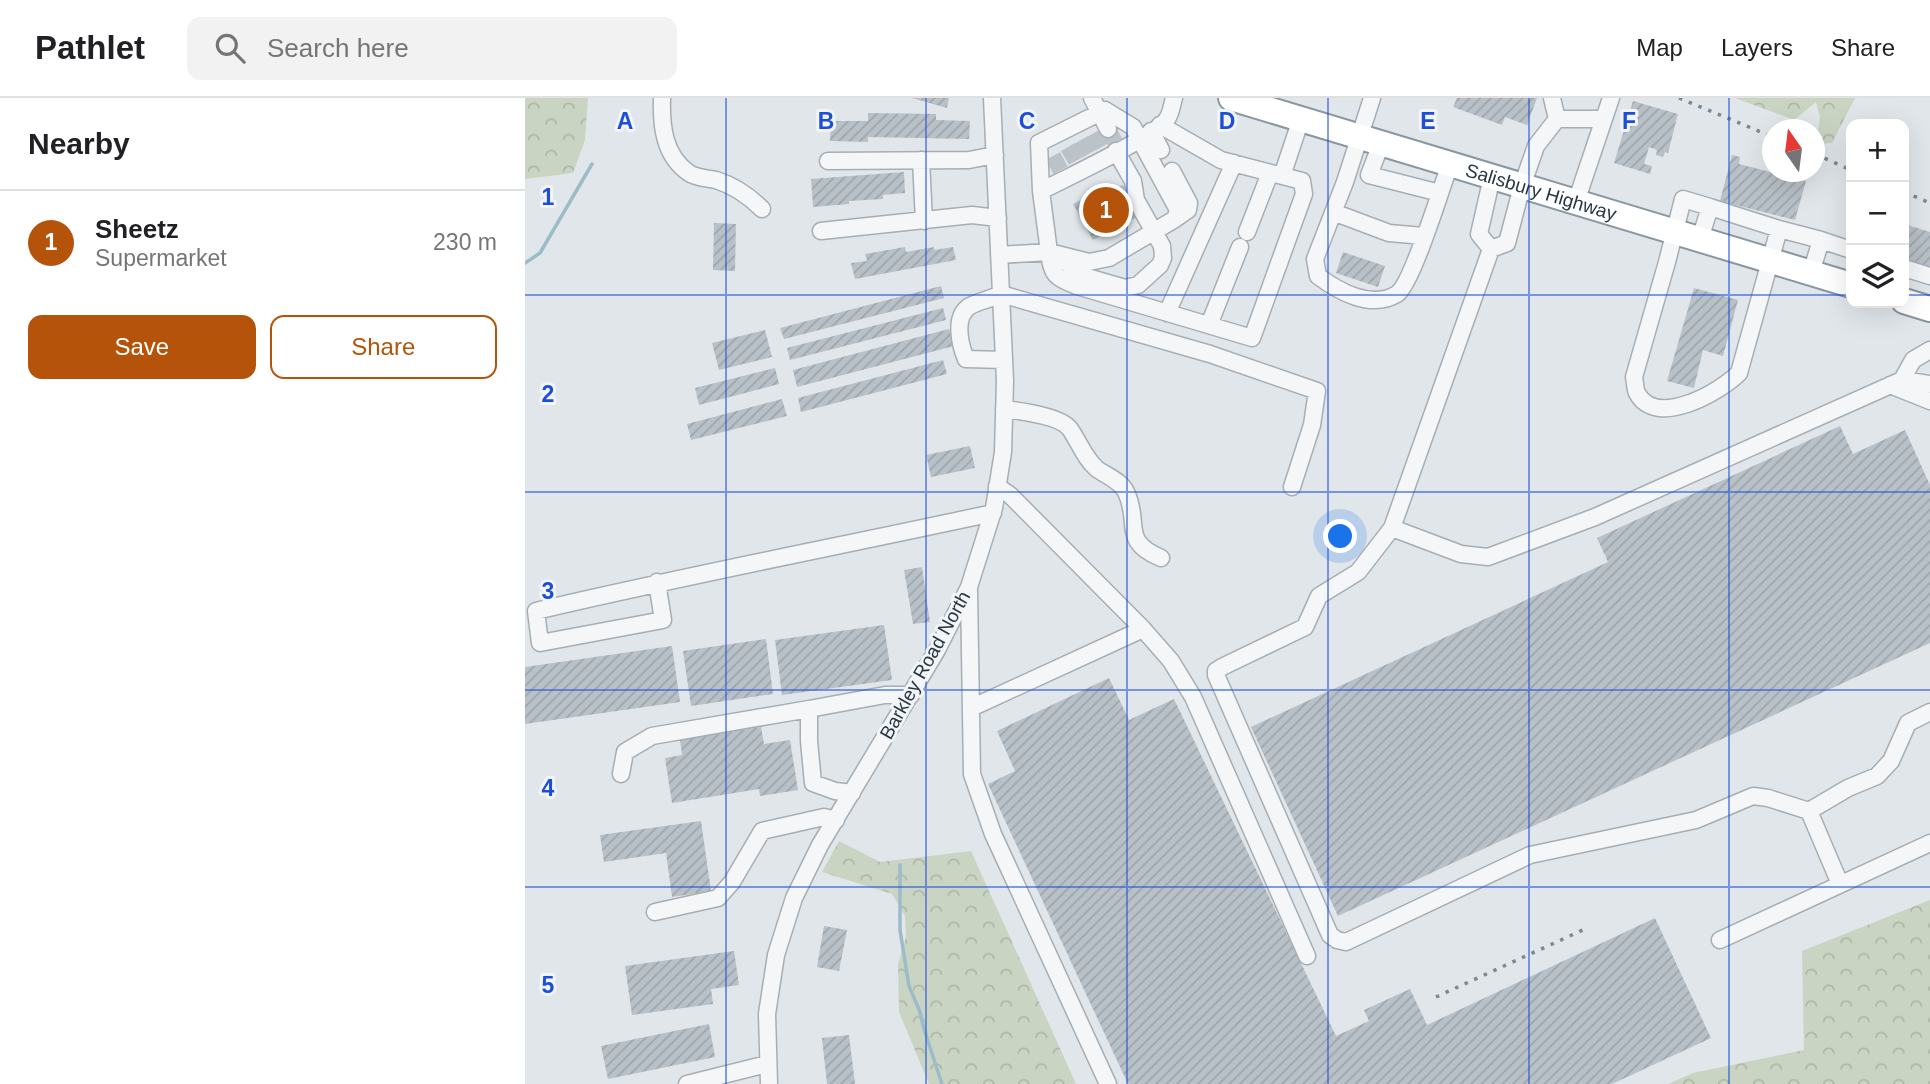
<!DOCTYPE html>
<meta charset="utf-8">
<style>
body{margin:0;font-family:Arial,sans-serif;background:#f2f2f2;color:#202124}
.controls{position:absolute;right:21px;top:21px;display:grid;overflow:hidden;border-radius:14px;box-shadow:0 7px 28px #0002}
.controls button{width:63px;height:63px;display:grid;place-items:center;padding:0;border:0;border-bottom:2px solid #e0e0e0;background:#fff;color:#202124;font:35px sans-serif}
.compass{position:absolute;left:1237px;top:21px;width:63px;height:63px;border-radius:50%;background:#fff;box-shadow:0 7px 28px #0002;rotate:346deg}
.you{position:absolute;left:816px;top:439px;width:24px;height:24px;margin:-18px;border:5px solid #fff;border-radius:50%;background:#1a73e8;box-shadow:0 0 0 10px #1a73e833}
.badge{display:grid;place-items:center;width:46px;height:46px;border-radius:50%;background:#b45309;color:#fff;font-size:23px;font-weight:700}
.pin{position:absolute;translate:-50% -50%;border:4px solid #fff;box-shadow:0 2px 7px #0006}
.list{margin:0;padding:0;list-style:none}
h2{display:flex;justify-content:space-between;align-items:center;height:91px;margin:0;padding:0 28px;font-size:30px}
h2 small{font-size:23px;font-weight:400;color:#757577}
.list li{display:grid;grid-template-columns:46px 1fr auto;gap:21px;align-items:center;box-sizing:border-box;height:105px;padding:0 28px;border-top:2px solid #e0e0e0}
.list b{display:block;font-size:26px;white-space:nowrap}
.list p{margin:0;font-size:23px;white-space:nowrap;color:#757577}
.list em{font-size:23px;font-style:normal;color:#757577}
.actions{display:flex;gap:14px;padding:21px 28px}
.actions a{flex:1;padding:16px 0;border:2px solid #b45309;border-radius:14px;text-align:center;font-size:24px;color:#b45309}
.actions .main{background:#b45309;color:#fff}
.icon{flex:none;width:38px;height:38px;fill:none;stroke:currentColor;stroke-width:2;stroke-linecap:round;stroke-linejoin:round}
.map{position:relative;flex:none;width:1405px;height:986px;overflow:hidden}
header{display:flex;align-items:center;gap:42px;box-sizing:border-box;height:98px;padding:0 35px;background:#fff;border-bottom:2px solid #e0e0e0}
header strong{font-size:33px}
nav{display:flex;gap:38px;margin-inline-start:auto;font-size:24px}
.search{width:490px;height:63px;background:#f2f2f2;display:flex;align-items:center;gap:18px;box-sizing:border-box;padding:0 24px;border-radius:14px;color:#757577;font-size:26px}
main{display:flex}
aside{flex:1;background:#fff}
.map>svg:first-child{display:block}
.forest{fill:url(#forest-crowns)}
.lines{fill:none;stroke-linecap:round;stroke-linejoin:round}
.stream{stroke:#9cbcca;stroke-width:3.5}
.building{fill:url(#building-hatch)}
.minor-tunnel{stroke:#bcc3c8;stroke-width:16;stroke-dasharray:16 8;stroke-linecap:butt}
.minor-casing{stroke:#a6aeb4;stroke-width:19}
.highway-casing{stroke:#8897a1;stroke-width:28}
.minor{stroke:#f4f6f8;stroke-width:16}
.highway{stroke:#fff;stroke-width:24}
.rail{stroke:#7b8993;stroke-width:3.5;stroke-dasharray:3.5 7;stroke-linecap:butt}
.grid{fill:none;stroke:#1d4ed8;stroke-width:2;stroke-opacity:0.55}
.labels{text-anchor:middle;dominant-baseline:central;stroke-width:6;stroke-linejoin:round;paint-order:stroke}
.street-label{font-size:19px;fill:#293742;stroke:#f1f5f7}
.grid-label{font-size:23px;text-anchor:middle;font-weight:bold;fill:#1d4ed8;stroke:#f1f5f7;stroke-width:6;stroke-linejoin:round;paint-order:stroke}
</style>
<header>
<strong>Pathlet</strong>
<div class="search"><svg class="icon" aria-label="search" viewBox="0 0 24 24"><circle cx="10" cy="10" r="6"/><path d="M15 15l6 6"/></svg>Search here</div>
<nav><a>Map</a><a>Layers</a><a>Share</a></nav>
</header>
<main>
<aside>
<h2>Nearby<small></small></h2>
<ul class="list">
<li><span class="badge">1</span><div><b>Sheetz</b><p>Supermarket</p></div><em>230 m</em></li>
</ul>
<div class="actions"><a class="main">Save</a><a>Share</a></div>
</aside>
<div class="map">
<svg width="1405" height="986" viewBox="0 0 1405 986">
<defs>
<pattern id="forest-crowns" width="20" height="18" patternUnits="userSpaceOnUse" patternTransform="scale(1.75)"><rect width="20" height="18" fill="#cad4c2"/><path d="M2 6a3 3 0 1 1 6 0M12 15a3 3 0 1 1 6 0" fill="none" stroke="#aeb7a8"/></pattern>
<pattern id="building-hatch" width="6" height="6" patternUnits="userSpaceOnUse" patternTransform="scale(1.75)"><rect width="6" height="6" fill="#b8c1c7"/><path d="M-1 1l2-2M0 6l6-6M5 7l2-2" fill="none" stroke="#9ea6ac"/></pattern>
</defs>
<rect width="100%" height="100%" fill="#e1e6ea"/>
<path class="forest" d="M0 0H63L60 42 48 75 0 81Z
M1210 0H1330L1307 45 1291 46 1295 19 1291 4 1269 22Z
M314 743 355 764 446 753 551 986H404L374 914 373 866 381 839 380 818 367 796 297 774Z
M1405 802V986H1143L1168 975 1279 952 1277 853Z"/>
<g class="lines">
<path class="stream" d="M0 165 15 155 67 66
M375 767V832L384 888 395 914 399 931 417 986"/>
</g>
<path class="building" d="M387 0H424L422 10Z
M932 0H1012L1002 27 980 19 977 27 928 9Z
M1108 3 1153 16 1143 55 1140 54 1138 59 1131 57 1132 52 1124 49 1119 66 1127 68 1125 76 1089 65Z
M343 15 411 16V22L445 23 444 41 343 39V44L305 43 306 23H343Z
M1207 57 1215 59 1214 66 1281 83 1270 122 1195 103Z
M379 74 380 95 358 97V101L324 103V106L288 109 286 81Z
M586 85 589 92 598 87 614 118 568 142 548 106Z
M189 125 211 126 210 173 188 172Z
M1379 126 1405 134V172L1379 164Z
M380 149 381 154 409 149V152L428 149 431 162 330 181 326 165 342 163 340 156Z
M818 154 860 168 853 189 811 175Z
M416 188 419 200 259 241 255 230Z
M1169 190 1213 202 1198 258 1178 252 1169 290 1142 283Z
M418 210 421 222 265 262 262 250Z
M424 231 429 248 272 289 268 272Z
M240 232 247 259 194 272 187 245Z
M418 262 422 276 276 314 273 300Z
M250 270 254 286 174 307 170 290Z
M257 301 262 318 166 342 162 326Z
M1315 328 1328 356 1380 332 1405 387V545L813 818 726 629 1083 464 1072 440Z
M445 348 450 370 406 379 401 357Z
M397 469 405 524 388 526 379 472Z
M359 527 367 582 257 597 250 542Z
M241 541 248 596 166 608 158 553Z
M147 548 155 604 0 626V569Z
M584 580 604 622 649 601 811 938 844 923 839 912 885 891 902 927 1130 820 1186 940 1087 986H603L463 686 490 673 472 633Z
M236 629 239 646 265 642 273 692 235 698 234 691 147 705 140 660 157 657 155 642Z
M176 723 186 793 147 799 141 755 79 764 75 737Z
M299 828 322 832 314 873 292 869Z
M209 853 214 887 186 891 188 906 107 917 100 868Z
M184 926 190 959 83 981 76 948Z
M324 937 330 986H302L297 940Z"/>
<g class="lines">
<path class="minor-tunnel" d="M583 31 590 44
M569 35 578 51
M556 42 565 57
M543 49 552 65
M528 58 536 73"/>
<defs>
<path id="minor" d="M137 0C136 28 139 58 164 75 171 80 182 80 191 82 210 88 223 97 237 111
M567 0 583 31
M847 0 820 84 790 161 793 178C813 193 846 212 872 196 887 186 917 88 925 66
M1027 0 1032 21
M626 33 636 52
M856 46 844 77 915 95
M396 62 399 123
M303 63 444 62 470 57
M647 73 664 105 663 112 650 121
M757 78 776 21
M967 79 954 136 966 151 982 145 997 88 1011 48 1032 21H1079
M516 93 514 45 580 12 608 29 653 112 650 121 584 160 564 164 524 154C527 178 530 179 552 188L727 240 779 96 777 83 696 62 635 27
M1051 104 1086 0
M1185 109 1158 101 1142 164 1109 279C1110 283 1110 291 1112 295 1131 331 1195 294 1214 275L1254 131 1296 142
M808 114 864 135 899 138
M296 133 447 117 473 120
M722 134 745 75
M1175 141 1185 109 1254 131
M966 151 867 430 936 456 963 459 1070 419 1377 282
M474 157 524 154 516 93C539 81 631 38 642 21 646 16 647 6 649 0
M536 159 555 177 600 190 613 187 635 167 638 160 637 148 611 102 608 83 591 53
M1379 170 1405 178
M1286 175 1296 142 1326 152
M642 215 709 65
M684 227 715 149
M1405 252 1388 262 1377 282 1405 286
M479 262 441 261C435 247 428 218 445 208 454 203 466 201 476 196L685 256 792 293 787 327 767 389
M1365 287 1405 303
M479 311C495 313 536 318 545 331 554 344 560 361 572 371 582 378 596 383 601 394 616 425 595 443 636 460
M472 388 485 397 618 531 646 563 668 599 782 858
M867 430 833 474 794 498 780 529 697 569 691 573V577L805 837 812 842 821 844 1005 757 1171 722 1228 698 1243 700 1284 713
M132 484 138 522 15 545 11 513C163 477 316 448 468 415
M444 492 447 676 468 736 583 986
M446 610 618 531
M96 676 100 654 127 638 284 611
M327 695 310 693 288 685 284 643V611L360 597H386
M1315 786 1284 713 1323 690 1352 678 1366 663 1383 625 1405 614
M130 814 193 800 207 784 237 733 299 719 311 722
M1195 842 1405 745
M162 986 242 966
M244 986 242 916 251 857 269 800 295 747 412 552 444 489 469 410 478 354 480 283 467 0"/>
<g id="highway">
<path id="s1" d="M706 0 1326 187"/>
<path d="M1379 203 1405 211"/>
</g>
</defs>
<use href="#minor" class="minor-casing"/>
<use href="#highway" class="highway-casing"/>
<use href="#minor" class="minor"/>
<use href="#highway" class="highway"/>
<path class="rail" d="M1154 0 1248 39
M1290 56 1326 72
M1379 94 1405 105
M911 899 1060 831"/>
</g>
<path class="grid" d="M201 0V986M401 0V986M602 0V986M803 0V986M1004 0V986M1204 0V986M0 197H1326M1379 197H1405M0 394H1405M0 592H1405M0 789H1405"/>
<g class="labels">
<g class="street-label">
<text stroke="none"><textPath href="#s1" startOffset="324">Salisbury Highway</textPath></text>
<text transform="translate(400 567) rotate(-61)">Barkley Road North</text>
</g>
</g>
<g class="grid-label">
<text x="100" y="31">A</text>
<text x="301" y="31">B</text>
<text x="502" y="31">C</text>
<text x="702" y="31">D</text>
<text x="903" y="31">E</text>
<text x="1104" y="31">F</text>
<text x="23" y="107">1</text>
<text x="23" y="304">2</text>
<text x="23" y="501">3</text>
<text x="23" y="698">4</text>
<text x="23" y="895">5</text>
</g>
</svg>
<div class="controls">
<button>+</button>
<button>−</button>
<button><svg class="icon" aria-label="layers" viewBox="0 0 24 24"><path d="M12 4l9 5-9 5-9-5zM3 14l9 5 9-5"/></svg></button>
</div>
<svg class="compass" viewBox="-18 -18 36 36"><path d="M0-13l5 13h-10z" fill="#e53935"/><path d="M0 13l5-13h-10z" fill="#757577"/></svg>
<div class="you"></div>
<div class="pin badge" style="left:581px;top:112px">1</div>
</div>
</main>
